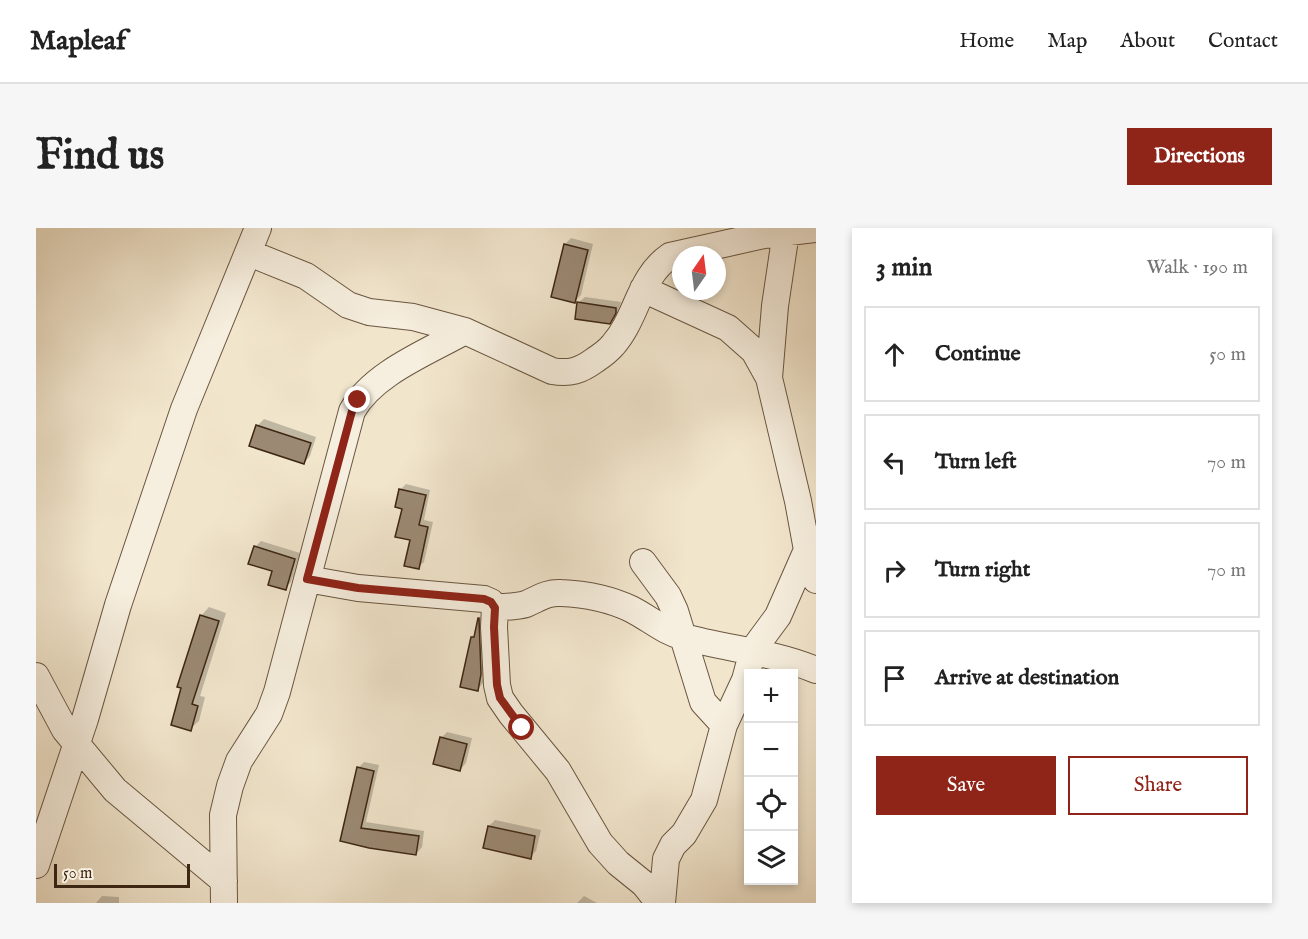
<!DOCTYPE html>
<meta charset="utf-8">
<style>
body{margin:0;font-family:"IM FELL English",serif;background:#f6f6f6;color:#222}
.controls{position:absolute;right:18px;bottom:18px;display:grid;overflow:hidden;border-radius:0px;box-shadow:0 3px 9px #0003}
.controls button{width:54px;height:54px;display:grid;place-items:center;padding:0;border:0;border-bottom:2px solid #e0e0e0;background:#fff;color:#222;font:30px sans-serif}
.compass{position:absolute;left:636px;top:18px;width:54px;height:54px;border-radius:50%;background:#fff;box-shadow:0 3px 9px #0003;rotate:14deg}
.scale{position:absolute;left:18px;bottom:15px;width:136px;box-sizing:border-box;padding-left:6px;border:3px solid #3d2612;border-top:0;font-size:16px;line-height:21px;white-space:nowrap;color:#3d2612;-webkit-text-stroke:4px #f6eede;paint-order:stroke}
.stop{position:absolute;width:18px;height:18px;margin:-14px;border:4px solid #8f2418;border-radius:50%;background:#fff}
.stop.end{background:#8f2418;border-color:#fff;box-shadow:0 2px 6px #0008}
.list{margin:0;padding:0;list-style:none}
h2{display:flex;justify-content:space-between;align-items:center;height:78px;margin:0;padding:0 24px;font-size:26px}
h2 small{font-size:20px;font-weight:400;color:#767676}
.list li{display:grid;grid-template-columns:39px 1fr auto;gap:18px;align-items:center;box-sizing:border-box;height:96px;margin:0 12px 12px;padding:0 12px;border:2px solid #e0e0e0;border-radius:0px}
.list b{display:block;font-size:22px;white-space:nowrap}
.list em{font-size:20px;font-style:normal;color:#767676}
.actions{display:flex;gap:12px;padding:18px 24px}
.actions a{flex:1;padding:14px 0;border:2px solid #8f2418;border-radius:0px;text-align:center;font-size:21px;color:#8f2418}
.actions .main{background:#8f2418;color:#fff}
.icon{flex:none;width:33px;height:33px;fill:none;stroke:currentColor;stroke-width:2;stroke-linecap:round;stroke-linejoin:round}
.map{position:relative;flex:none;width:780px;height:675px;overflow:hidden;border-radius:0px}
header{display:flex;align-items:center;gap:36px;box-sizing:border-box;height:84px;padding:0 30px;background:#fff;border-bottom:2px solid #e0e0e0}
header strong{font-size:28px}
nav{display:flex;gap:33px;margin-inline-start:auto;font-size:21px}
.intro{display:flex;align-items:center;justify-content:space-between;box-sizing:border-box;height:144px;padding:0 36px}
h1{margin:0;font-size:42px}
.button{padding:15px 27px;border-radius:0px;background:#8f2418;color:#fff;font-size:21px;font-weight:700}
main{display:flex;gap:36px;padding:0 36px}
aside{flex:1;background:#fff;border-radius:0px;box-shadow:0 3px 9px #0003}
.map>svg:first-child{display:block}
.shadow{fill:#0003}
.building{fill:#9b8973;stroke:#3d2612;stroke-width:1.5}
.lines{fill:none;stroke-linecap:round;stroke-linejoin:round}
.minor-casing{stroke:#6a5640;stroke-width:28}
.minor{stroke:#f6eede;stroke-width:26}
.route{stroke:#8f2418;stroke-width:8}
</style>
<header>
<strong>Mapleaf</strong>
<nav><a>Home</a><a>Map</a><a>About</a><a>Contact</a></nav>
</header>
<div class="intro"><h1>Find us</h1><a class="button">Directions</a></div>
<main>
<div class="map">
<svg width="780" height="675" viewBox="0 0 780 675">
<rect width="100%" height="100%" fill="#f1e5cc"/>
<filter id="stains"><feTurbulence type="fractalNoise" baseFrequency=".00333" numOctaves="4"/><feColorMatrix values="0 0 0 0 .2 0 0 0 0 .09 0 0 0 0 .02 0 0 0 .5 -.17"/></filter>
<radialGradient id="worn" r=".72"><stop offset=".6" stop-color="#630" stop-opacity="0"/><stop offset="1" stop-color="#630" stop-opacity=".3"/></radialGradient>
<path class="shadow" d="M535 10 557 16 545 67 539 73 529 16Z
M549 69 585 74 580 88 573 94 542 75Z
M228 191 280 209 274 228 268 235 215 217 222 197Z
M370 256 394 262 388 292 397 294 388 334 382 339 365 261Z
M225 313 264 325 255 354 249 360 219 319Z
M173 379 190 385 164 468 169 469 163 493 154 501 137 496 165 388Z
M448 385 450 440 447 455 442 461 436 409 441 405 443 391Z
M411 504 436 510 430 535 424 542 405 510Z
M328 534 343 537 330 594 388 603 386 619 380 626 306 612 322 540Z
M459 592 505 602 500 623 494 629 453 598Z
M66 668 83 669V675H60Z
M548 668 561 675H541Z"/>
<path class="building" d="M528 16 552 22 539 75 515 69Z
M541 74 580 80V85L574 96 539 91Z
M220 197 275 215 268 236 213 218Z
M363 261 390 267 383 297 392 299 383 341 368 338 374 312 359 309 366 281 359 279Z
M218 318 259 331 250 362 232 357 236 343 212 336Z
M164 387 183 393 156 476 162 478 155 503 135 497 145 460 141 459Z
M442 390H443L445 446 442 463 424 459 435 409H438Z
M404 509 431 516 424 543 397 536Z
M321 539 338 543 325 600 383 608 380 627 333 620 304 613Z
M452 598 499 608 495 631 447 620Z"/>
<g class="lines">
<defs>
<path id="minor" d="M750 4 739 78 733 150 762 273 771 322 780 352
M213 25 270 48 312 77 333 84 377 89 429 103 516 143C534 146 544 143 559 132 565 128 572 123 577 117 601 90 603 49 634 28L728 7 780 1
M607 61 692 100 718 123 733 150
M607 334 632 368 639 383 667 474 688 497
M271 351 322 360 448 371 455 374 459 379 458 399 461 457 464 470 475 486 522 543 564 615 582 635 608 656 623 675
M459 379C470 379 480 379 490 376 502 371 511 364 525 365 548 366 574 371 595 381 613 390 628 404 648 409 692 421 737 424 780 442
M0 448 29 502 79 562 188 653
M0 637 49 491 82 377 148 181 222 0
M188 675 187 587 194 558 203 533 233 486 241 464 316 183C337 145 392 124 429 103
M626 675 630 631 637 617 648 606 668 572 688 497 709 452 717 422 742 388 771 322 780 311"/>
</defs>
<use href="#minor" class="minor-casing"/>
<use href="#minor" class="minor"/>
</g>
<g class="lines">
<path class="route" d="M322 172 316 183 271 351 322 360 448 371 455 374 459 380 458 399 461 457 464 470 486 500"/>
</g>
<rect width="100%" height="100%" filter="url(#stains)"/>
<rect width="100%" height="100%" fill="url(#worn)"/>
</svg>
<div class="controls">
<button>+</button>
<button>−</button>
<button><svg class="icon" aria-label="locate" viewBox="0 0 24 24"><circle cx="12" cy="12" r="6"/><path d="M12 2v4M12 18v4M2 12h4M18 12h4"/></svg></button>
<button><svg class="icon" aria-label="layers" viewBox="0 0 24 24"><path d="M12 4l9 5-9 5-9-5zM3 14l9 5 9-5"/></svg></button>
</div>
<svg class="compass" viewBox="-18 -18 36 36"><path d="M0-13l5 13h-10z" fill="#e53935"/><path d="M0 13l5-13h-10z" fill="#767676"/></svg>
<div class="scale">50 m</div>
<div class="stop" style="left:486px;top:500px"></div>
<div class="stop end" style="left:322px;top:172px"></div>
</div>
<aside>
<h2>3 min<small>Walk · 190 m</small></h2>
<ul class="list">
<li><svg class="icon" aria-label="ahead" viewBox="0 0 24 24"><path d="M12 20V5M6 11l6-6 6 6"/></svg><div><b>Continue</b></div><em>50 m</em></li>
<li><svg class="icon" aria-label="left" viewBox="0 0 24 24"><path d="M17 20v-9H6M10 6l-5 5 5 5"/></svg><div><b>Turn left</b></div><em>70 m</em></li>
<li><svg class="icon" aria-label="right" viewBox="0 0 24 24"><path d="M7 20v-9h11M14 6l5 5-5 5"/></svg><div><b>Turn right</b></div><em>70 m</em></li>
<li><svg class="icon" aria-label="arrive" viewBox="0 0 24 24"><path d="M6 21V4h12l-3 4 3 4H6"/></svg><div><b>Arrive at destination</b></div></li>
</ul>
<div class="actions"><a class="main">Save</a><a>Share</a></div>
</aside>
</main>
